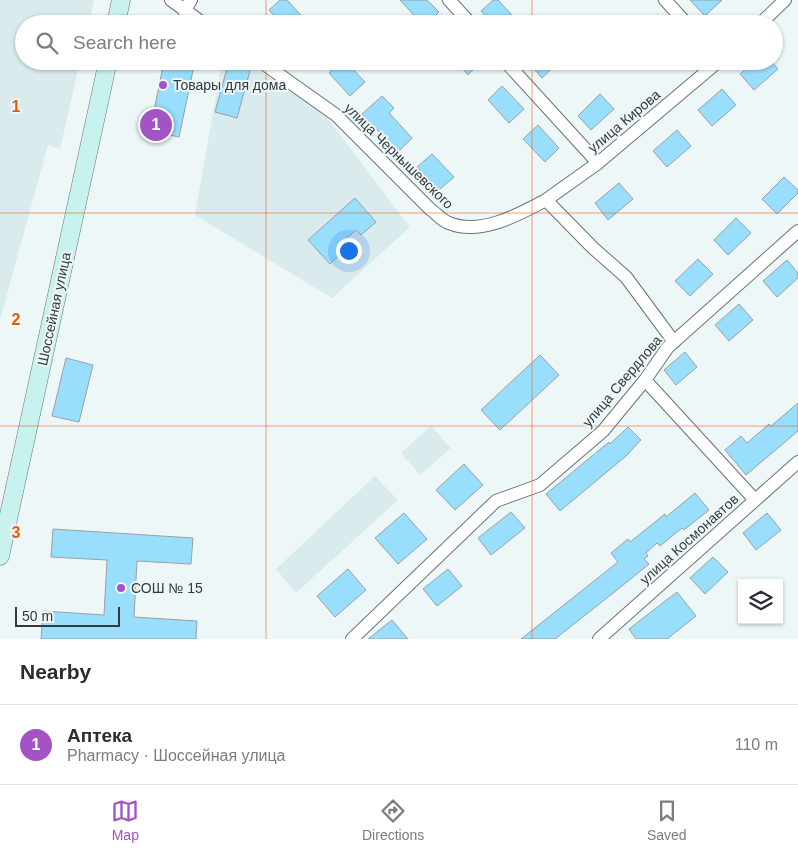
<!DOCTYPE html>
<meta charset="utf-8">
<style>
body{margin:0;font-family:Helvetica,sans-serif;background:#f7f7f7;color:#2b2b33}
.controls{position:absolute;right:15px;bottom:15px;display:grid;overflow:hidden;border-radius:0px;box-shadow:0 1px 4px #0004}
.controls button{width:45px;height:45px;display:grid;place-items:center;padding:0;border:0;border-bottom:1px solid #e1e1e2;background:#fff;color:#2b2b33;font:25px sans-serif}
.scale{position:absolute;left:15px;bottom:12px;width:105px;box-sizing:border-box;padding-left:5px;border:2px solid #36393a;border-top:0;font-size:14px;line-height:18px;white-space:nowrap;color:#36393a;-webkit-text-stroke:4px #edf7f8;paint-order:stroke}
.you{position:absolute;left:348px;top:250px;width:18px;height:18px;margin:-12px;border:4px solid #fff;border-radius:50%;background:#1a73e8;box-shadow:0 0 0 8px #1a73e833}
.badge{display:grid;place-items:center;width:32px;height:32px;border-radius:50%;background:#a453c4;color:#fff;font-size:16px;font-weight:700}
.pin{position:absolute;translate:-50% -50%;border:2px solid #fff;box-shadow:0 1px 5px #0006}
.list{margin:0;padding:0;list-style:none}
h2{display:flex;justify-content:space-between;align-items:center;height:65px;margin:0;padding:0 20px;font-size:21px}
h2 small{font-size:16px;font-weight:400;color:#7c7c81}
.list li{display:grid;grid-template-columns:32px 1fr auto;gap:15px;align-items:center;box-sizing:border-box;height:80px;padding:0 20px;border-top:1px solid #e1e1e2}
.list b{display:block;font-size:19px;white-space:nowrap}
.list p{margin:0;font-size:16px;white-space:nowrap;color:#7c7c81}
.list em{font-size:16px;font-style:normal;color:#7c7c81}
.icon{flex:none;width:28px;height:28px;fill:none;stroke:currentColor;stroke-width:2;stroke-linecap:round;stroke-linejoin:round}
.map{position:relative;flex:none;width:798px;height:639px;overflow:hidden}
.search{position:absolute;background:#fff;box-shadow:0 1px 4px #0004;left:15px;right:15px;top:15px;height:55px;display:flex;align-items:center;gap:12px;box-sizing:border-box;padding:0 18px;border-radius:28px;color:#7c7c81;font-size:19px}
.sheet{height:145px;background:#fff}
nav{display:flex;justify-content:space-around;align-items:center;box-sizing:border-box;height:70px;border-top:1px solid #e1e1e2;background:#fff;font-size:14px;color:#7c7c81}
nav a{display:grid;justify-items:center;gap:2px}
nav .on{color:#a453c4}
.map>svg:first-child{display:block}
.built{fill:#d9ebed}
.building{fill:#99defd;stroke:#99a1a4}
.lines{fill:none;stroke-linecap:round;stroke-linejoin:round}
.street-casing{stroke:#6a7374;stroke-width:14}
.secondary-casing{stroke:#6a7374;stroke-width:19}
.street{stroke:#fff;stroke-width:12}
.secondary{stroke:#c7f2ed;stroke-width:18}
.grid{fill:none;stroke:#e8590c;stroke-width:1;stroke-opacity:0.55}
.poi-dot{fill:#a453c4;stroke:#edf7f8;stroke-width:2}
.labels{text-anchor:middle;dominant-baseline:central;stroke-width:4;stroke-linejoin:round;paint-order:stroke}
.poi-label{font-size:14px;fill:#36393a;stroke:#edf7f8;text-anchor:start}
.street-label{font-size:14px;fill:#36393a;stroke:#edf7f8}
.grid-label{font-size:16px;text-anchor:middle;font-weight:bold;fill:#e8590c;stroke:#edf7f8;stroke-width:4;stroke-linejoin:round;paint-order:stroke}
</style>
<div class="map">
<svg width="798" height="639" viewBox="0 0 798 639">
<rect width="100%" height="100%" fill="#edf7f8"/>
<path class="built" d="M0 0H94L89 24H24V61H80L60 149 48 145 0 320Z
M222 61H246L325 115 410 227 332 298 195 215Z
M431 426 451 448 420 475 401 453Z
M375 476 398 500 296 593 276 569Z"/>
<path class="building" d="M280 0H287L309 24H281L269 10Z
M400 0H427L439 12 427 24H422Z
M493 0H498L520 24H493L481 11Z
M690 0H722L705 16Z
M164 61H195L179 137 150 131Z
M229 61 251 67 237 118 215 112Z
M341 61H345L365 82 350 96 329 73Z
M456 61H482L468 75Z
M527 61H560L542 78Z
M755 61H771L778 69 754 90 740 74Z
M502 86 524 109 509 123 488 100Z
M722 89 736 105 712 126 698 110Z
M600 94 614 109 591 130 578 116Z
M382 96 394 108 389 113 412 138 398 152 362 114Z
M538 125 559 148 545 162 523 139Z
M677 130 691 146 667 167 653 151Z
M432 154 454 177 439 190 417 167Z
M784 177 798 190V193L777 214 762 199Z
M619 183 633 199 608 220 595 203Z
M355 198 376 222 361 235 356 230 340 244 345 250 330 264 308 240Z
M736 218 751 233 728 255 714 240Z
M698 259 713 274 690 296 675 281Z
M787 260 798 273V278L777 297 763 281Z
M739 304 753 320 729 341 715 325Z
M685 352 697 367 676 385 664 370Z
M540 355 559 375 500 430 481 410Z
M66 358 93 365 79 422 52 416Z
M798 403V431L746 475 725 450 741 436 747 443 769 424 771 426Z
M628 427 641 440 626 456 560 511 546 494 609 442 610 444Z
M464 464 483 485 455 510 436 490Z
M695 493 709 510 684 530 682 528 660 546 657 543 646 553 648 556 644 559 649 564 622 586 555 639H521L618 562 611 553 628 539 630 542 665 514 666 517Z
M511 512 525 528 491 555 478 538Z
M404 513 427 539 398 564 375 538Z
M767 513 781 530 756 550 743 533Z
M53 529 193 538 191 564 137 561 134 617 197 621 196 639H41L43 611 104 615 107 560 51 557Z
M713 557 728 572 705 594 690 578Z
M348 569 366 590 335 617 317 596Z
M448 569 462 586 437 606 423 589Z
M677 592 696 616 667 639H636L629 629Z
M392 620 408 639H368Z"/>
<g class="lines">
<defs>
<path id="street" d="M171 0 204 24
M449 0 471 24
M665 0 687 24
M184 11 191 0
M760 24 785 0
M260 61 336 115 430 209C436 213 442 221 449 223 480 236 518 215 546 200L593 248 626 277 674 342
M505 61 598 163
M546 200 598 163 719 61
M645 380 755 500
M352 639 496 501 540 485 603 431 645 380 668 347 798 231
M599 639 798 462"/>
<path id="secondary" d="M116 24 121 0
M0 556 108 61"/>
</defs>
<use href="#street" class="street-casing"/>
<use href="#secondary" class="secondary-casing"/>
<use href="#street" class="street"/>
<use href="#secondary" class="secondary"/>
</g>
<path class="grid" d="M266 0V24M532 0V24M266 61V639M532 61V639M0 213H798M0 426H798"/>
<g class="poi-dot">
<circle cx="163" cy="85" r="5"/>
<circle cx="121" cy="588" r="5"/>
</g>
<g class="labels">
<g class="poi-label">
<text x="173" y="85">Товары для дома</text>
<text x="131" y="588">СОШ № 15</text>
</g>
<g class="street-label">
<text transform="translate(624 121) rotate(-40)">улица Кирова</text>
<text transform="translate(399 156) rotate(44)">улица Чернышевского</text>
<text transform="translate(54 309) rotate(-78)">Шоссейная улица</text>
<text transform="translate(622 381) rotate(-50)">улица Свердлова</text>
<text transform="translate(689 539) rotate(-42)">улица Космонавтов</text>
</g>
</g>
<g class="grid-label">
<text x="16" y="112">1</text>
<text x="16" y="325">2</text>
<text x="16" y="538">3</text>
</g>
</svg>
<div class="controls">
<button><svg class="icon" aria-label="layers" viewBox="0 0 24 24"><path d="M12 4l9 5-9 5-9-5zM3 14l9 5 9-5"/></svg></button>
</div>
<div class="scale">50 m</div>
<div class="you"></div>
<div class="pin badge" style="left:156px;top:125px">1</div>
<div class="search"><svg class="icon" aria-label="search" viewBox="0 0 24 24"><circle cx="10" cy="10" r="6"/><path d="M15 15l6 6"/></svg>Search here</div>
</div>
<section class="sheet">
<h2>Nearby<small></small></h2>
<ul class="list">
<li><span class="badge">1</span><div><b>Аптека</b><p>Pharmacy · Шоссейная улица</p></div><em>110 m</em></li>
</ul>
</section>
<nav>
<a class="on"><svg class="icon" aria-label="map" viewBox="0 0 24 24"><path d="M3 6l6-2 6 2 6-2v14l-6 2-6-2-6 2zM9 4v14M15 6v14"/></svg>Map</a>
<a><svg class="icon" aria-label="directions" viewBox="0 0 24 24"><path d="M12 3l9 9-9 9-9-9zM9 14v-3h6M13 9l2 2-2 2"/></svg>Directions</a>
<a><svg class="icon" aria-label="saved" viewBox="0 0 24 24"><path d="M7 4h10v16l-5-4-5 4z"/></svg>Saved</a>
</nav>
